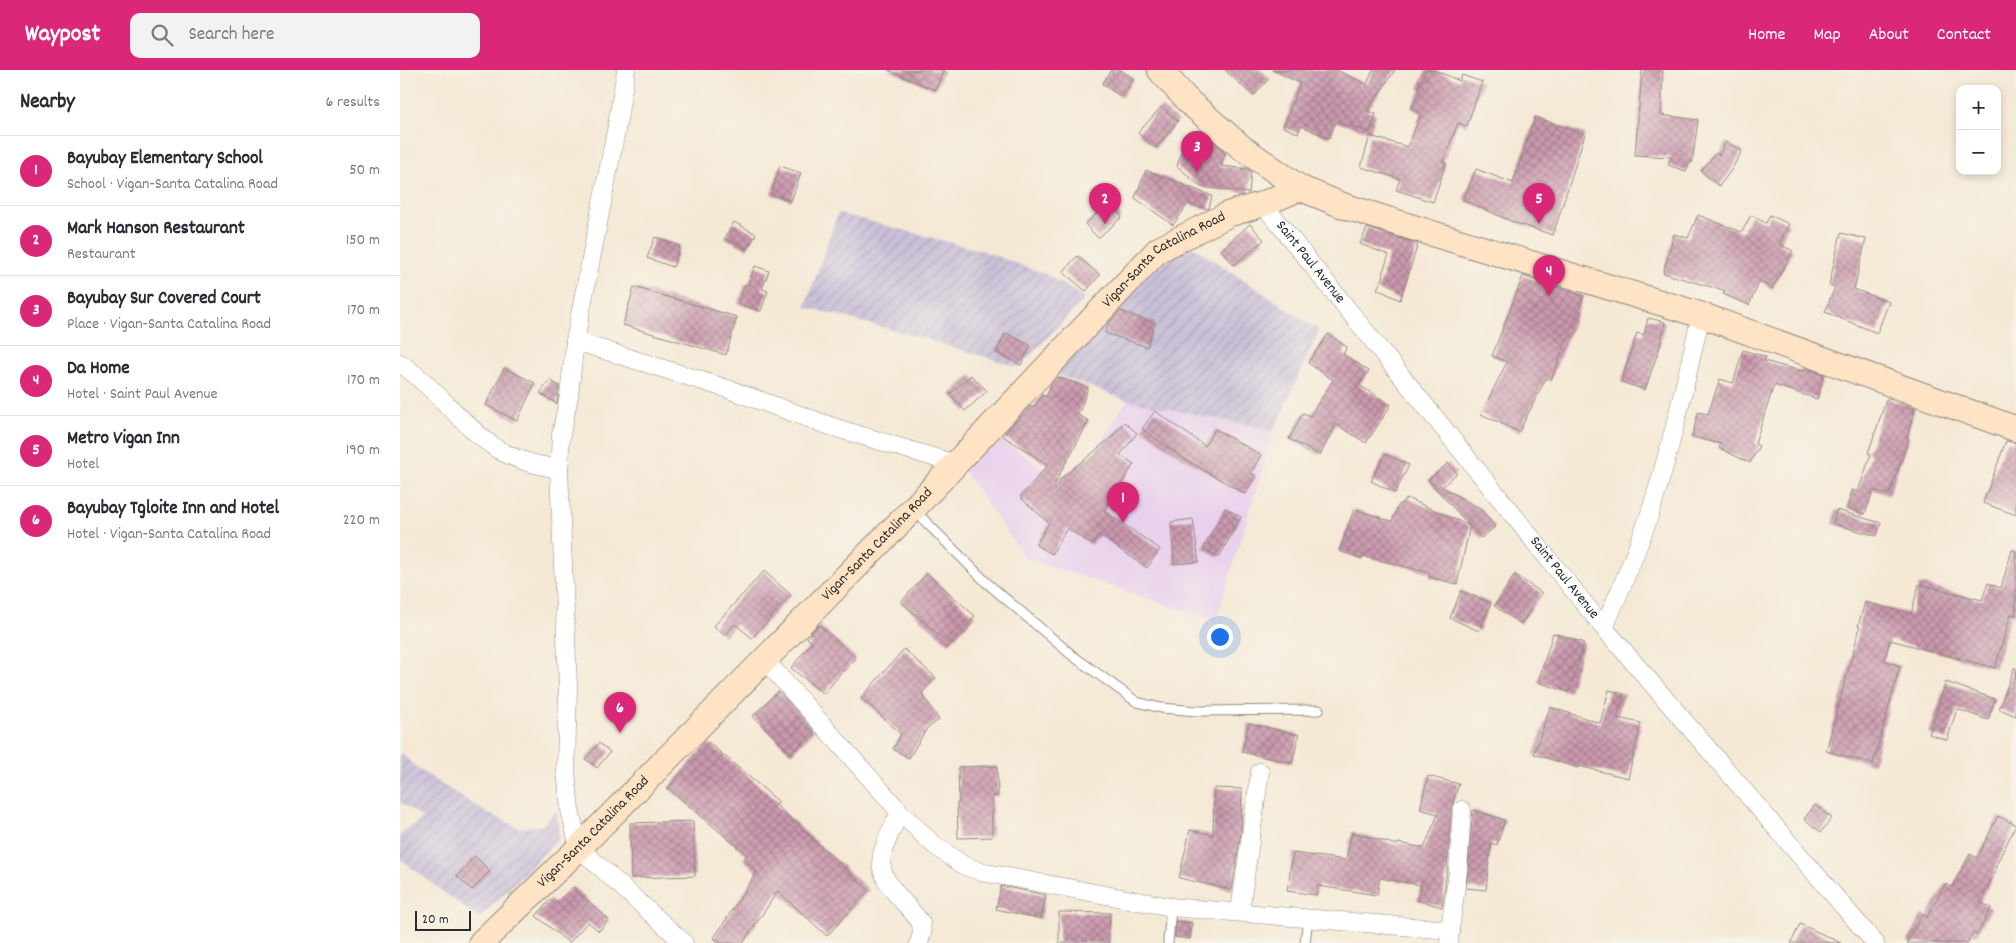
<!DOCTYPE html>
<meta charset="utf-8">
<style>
body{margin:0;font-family:Dekko,sans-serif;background:#f2f2f3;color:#2b2b33}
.controls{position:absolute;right:15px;top:15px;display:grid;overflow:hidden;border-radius:10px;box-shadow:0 2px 8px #0003}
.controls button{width:45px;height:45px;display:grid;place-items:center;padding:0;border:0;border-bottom:1px solid #e1e1e2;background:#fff;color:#2b2b33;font:25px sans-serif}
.scale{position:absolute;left:15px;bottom:12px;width:56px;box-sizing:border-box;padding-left:5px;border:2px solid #2b2b2b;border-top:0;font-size:14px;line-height:18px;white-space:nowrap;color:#2b2b2b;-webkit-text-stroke:4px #f7f3e8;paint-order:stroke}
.you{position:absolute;left:819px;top:566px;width:18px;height:18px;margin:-12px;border:4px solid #fff;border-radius:50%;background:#1a73e8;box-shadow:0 0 0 8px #1a73e833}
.badge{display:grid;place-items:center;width:32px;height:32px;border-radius:50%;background:#db2777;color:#fff;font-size:16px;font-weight:700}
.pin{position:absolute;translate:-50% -41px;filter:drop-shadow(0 1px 2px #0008)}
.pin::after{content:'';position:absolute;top:26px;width:18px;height:15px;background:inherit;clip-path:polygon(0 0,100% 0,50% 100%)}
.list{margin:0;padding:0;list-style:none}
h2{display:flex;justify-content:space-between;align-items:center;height:65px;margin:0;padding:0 20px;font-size:21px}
h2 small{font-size:16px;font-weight:400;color:#7c7c81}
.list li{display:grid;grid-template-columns:32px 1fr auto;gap:15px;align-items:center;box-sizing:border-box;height:70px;padding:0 20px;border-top:1px solid #e1e1e2}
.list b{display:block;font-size:19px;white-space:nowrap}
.list p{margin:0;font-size:16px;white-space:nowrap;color:#7c7c81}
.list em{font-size:16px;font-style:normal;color:#7c7c81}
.icon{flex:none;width:28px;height:28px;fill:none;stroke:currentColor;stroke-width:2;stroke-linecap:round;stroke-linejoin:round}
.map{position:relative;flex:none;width:1616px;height:873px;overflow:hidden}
header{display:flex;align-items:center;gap:30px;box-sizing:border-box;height:70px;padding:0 25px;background:#db2777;color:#fff}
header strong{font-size:24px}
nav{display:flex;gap:28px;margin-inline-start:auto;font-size:18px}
.search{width:350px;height:45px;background:#f2f2f3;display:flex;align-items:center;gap:12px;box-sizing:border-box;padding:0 18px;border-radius:10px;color:#7c7c81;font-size:19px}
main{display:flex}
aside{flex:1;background:#fff}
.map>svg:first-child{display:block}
.built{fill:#e9d1ed}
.industrial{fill:url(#industrial-furrows)}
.building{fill:url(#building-cross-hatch)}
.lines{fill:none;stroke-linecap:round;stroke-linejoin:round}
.lane-casing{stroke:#908a80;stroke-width:11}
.street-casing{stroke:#908a80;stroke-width:19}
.secondary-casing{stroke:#908a80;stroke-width:27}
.lane{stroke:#fff;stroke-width:9}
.street{stroke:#fff;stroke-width:18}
.secondary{stroke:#fee4c5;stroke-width:25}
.labels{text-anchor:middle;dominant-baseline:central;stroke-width:4;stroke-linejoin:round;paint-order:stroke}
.street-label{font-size:15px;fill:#2b2b2b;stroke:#f7f3e8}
</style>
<header>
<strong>Waypost</strong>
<div class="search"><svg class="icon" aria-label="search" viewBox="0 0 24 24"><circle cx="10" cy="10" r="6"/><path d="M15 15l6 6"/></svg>Search here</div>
<nav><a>Home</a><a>Map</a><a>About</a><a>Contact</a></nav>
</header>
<main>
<aside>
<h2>Nearby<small>6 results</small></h2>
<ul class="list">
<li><span class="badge">1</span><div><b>Bayubay Elementary School</b><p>School · Vigan-Santa Catalina Road</p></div><em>50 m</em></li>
<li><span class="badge">2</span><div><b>Mark Hanson Restaurant</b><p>Restaurant</p></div><em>150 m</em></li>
<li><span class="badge">3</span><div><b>Bayubay Sur Covered Court</b><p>Place · Vigan-Santa Catalina Road</p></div><em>170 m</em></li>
<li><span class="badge">4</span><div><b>Da Home</b><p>Hotel · Saint Paul Avenue</p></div><em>170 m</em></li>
<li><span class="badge">5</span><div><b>Metro Vigan Inn</b><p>Hotel</p></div><em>190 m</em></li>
<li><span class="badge">6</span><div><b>Bayubay Tgloite Inn and Hotel</b><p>Hotel · Vigan-Santa Catalina Road</p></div><em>220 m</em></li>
</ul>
</aside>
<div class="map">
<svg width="1616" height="873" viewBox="0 0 1616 873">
<defs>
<pattern id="industrial-furrows" width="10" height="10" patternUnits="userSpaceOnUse" patternTransform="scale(1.25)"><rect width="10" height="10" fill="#c9bfd7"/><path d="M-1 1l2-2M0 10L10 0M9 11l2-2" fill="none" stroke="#ada4b9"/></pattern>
<pattern id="building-cross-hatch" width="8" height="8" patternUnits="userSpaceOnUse" patternTransform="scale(1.25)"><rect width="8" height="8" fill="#cb99ae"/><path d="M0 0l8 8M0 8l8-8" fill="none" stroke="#a57d8e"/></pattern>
</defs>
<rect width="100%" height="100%" fill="#f7f3e8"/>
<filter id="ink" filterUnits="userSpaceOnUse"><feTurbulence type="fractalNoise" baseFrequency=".02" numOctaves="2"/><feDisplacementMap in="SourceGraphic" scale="10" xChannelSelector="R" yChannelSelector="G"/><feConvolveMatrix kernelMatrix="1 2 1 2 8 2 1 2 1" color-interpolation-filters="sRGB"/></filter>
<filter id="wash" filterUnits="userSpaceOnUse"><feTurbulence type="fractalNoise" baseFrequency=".0096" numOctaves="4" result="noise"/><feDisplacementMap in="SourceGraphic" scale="20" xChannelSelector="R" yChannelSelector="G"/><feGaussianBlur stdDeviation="1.12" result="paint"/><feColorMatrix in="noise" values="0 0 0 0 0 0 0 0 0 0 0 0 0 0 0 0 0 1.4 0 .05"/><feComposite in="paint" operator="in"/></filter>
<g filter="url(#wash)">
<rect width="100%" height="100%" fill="#f5e9d5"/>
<path class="built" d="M727 330 874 361 816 551 625 488 562 398 591 363 672 418Z"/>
<path class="industrial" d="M438 143 583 181 645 204 685 228 619 297 508 264 405 237Z
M789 174 919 260 874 361 727 330 650 302 734 214Z
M0 682 18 699 87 743 120 758 143 755 157 739 159 768 79 849 0 789V765L23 748 0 732Z"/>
<g id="blocks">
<path class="building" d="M488 0H544L535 20Z
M711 0H721L734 9 722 27 702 14Z
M825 0H859L869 9 853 26Z
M872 0H936L967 14 973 0H995L967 41 976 44 970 62 936 52 929 68 901 56 898 63 883 57 900 13Z
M1026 0H1034L1060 11 1062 5 1082 12 1067 56 1058 53 1043 92 1046 93 1033 132 996 120 1000 109 961 97 970 66 1008 77 1021 43 1011 38 1021 19 1018 18Z
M1242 0H1263L1261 45 1298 50 1292 93 1290 92 1286 101 1268 95 1271 87 1235 85Z
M761 37 778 51 755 78 738 63Z
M1135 47 1185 64 1153 165 1116 153 1063 130 1076 99 1113 113Z
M786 65 814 72 825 82 821 96 848 99 851 102 849 123 801 117 777 96Z
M1326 72 1342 81 1330 102 1319 116 1301 101 1316 83 1319 85Z
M380 96 401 103 391 131 371 124Z
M746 100 812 126 809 138 807 139 788 134 773 155 735 128Z
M710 133 722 147 698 168 685 154Z
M1298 145 1342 162 1351 145 1366 153 1370 145 1389 154 1379 174 1393 181 1372 219 1360 211 1349 235 1323 224 1325 221 1263 203 1274 164 1288 168Z
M334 152 356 164 347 179 325 168Z
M850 154 864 170 834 195 821 180Z
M967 158 1018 174 1000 230 977 219 984 205 982 204 989 185 960 174Z
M1441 163 1466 169 1454 219 1489 232 1477 263 1425 242 1435 217 1429 215Z
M255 167 280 176 273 197 247 188Z
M677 186 700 205 686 221 663 202Z
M355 196 369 201 362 219 368 221 361 241 338 234 345 214 348 215Z
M1123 206 1184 226 1151 310 1146 308 1119 362 1081 344 1107 292 1092 286Z
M234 217 337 247 326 285 223 255Z
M720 241 755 253 747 277 705 263 709 253Z
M1248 248 1265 252 1260 276 1245 320 1221 312 1237 263 1244 265Z
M606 263 631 276 621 295 596 282Z
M928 264 947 277 943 284 969 301 959 315 991 335 966 373 936 354 920 385 889 369 903 343 910 346 933 310 908 293Z
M1343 280 1366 287 1364 291 1404 302 1405 298 1424 305 1417 329 1374 315 1355 374 1359 376 1350 393 1319 378 1321 374 1292 367 1298 342 1308 344 1320 309 1333 313Z
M104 298 135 313 117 351 86 335Z
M571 305 587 321 565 341 550 324Z
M658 307 688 318 678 345 689 351 654 414 712 367 724 352 737 363 720 385 734 394 704 441 760 479 747 498 699 465 692 475 667 458 652 484 636 475 649 453 620 427 648 395 603 366 630 336 633 338 642 325 646 327 651 314Z
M150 310 159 316 157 334 140 323Z
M1487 328 1515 338 1507 367 1509 368 1489 425 1473 420 1465 444 1447 438 1452 420 1458 422 1471 384 1468 383Z
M755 341 805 376 815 359 861 385 851 403 856 406 845 424 781 387 742 359Z
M1606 371 1616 373V445L1583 433Z
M985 384 1009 395 995 423 971 411Z
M1048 393 1057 403 1042 417 1082 440 1095 457 1081 468 1070 456 1057 514 1029 507 1030 503 963 486 962 489 939 481 954 439 982 448 980 452 984 449 992 451 998 436 1007 428 1070 456 1028 410Z
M825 438 841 447 819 487 803 478Z
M1436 440 1481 453 1477 466 1433 454Z
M793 449 799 492 774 494 771 452Z
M1612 480 1616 481V545L1611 544 1595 598 1490 570 1484 590 1500 596 1473 694 1426 681 1460 557 1458 556 1465 532 1511 544 1519 514 1582 530 1588 513 1601 518Z
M364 501 391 525 352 568 335 554 325 566 314 556Z
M527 503 575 546 549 574 501 532Z
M1115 505 1142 523 1121 554 1094 536Z
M1061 521 1091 533 1079 561 1050 548Z
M419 555 456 588 445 601 443 600 424 624 391 598 412 572 407 568Z
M1153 563 1184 573 1169 622 1138 612Z
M504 579 536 608 522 623 539 650 527 658 509 688 493 679 501 664 461 628Z
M1614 598H1616V646L1599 639Z
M1546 612 1595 629 1588 650 1557 639 1547 670 1529 664Z
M1209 620 1224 624 1217 648 1241 653 1228 708 1179 696 1178 698 1134 684 1150 637 1200 653Z
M378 621 414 661 391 684 353 646Z
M849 653 899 665 892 693 842 682Z
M308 672 379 732 376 735 469 820 427 866 378 821 343 873H321L314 868 357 802 343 789 347 785 268 718Z
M199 673 210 682 197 698 185 689Z
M597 696 598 726H592V767L558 768 557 733H559L558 697Z
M1028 706 1059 714 1051 739 1047 800 1042 837 1017 830 1021 815 980 808 977 825 918 816 916 825 887 821 893 783 946 790 952 762 997 775 998 773 1024 778 1038 744 1020 739Z
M814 718 842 719 841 761 832 820 779 808 790 760 813 765Z
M1415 735 1432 748 1421 762 1404 749Z
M1073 740 1105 750 1097 775 1091 773 1086 820 1066 818Z
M1598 746 1616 755 1595 797 1597 798 1580 832 1591 838 1577 865 1573 863 1567 873H1507L1522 844 1527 847 1545 814 1552 817 1570 784 1577 788Z
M293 751 295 806 231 808 230 753Z
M75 786 90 801 72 820 57 806Z
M601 816 646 825 641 849 596 839Z
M173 817 209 850 199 861 188 852 169 873 136 846 150 830 154 834Z
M659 842 710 843 709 873H659Z
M776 851 792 853 790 869 775 867Z
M1400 854 1441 873H1391Z"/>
</g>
</g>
<g filter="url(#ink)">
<use href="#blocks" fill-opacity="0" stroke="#908a80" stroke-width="1"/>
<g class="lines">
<defs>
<path id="lane" d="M513 439 587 513 673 586 737 632 761 638 798 641 919 640
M768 873 771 837
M905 873 908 847"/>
<g id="street">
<path d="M226 0 216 61 175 271 169 326 161 365 159 399 168 615 166 701 170 740 179 778 284 873"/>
<path id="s1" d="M863 134 1204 558 1475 873"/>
<path d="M175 271 328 319 433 357 556 394"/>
<path d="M0 293C35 317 60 353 94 377 114 390 136 395 159 399"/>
<path d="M1204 558C1221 518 1239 478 1252 437 1272 374 1286 309 1301 245"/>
<path d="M364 589 500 742 534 775 563 795 581 802 771 837 1050 860 1049 873"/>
<path d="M500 742C494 756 485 771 482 785 476 812 508 833 521 853L522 863 519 873"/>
<path d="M840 841 860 702"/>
<path d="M1050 860 1058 801 1062 740"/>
</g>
<g id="secondary">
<path d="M760 0 788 31 841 77 900 118 944 136 1037 165 1301 245 1616 359"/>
<path id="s2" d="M81 873 179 778 513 439 758 180 829 144 863 134 900 118"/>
</g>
</defs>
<use href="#lane" class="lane-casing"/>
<use href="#street" class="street-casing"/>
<use href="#secondary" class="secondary-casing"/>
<use href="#lane" class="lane"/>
<use href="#street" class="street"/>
<use href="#secondary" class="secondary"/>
</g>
</g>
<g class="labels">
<g class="street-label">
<text stroke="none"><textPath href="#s2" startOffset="968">Vigan-Santa Catalina Road</textPath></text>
<text stroke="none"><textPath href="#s1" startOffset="75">Saint Paul Avenue</textPath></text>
<text stroke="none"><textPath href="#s2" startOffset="562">Vigan-Santa Catalina Road</textPath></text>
<text stroke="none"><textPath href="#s1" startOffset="480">Saint Paul Avenue</textPath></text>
<text stroke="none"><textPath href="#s2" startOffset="158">Vigan-Santa Catalina Road</textPath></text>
</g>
</g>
</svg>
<div class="controls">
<button>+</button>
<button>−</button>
</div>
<div class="scale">20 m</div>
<div class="you"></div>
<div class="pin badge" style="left:723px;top:453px">1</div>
<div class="pin badge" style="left:705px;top:154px">2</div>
<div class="pin badge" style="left:797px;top:102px">3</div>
<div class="pin badge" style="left:1149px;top:226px">4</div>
<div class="pin badge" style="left:1139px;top:154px">5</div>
<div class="pin badge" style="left:220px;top:663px">6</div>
</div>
</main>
